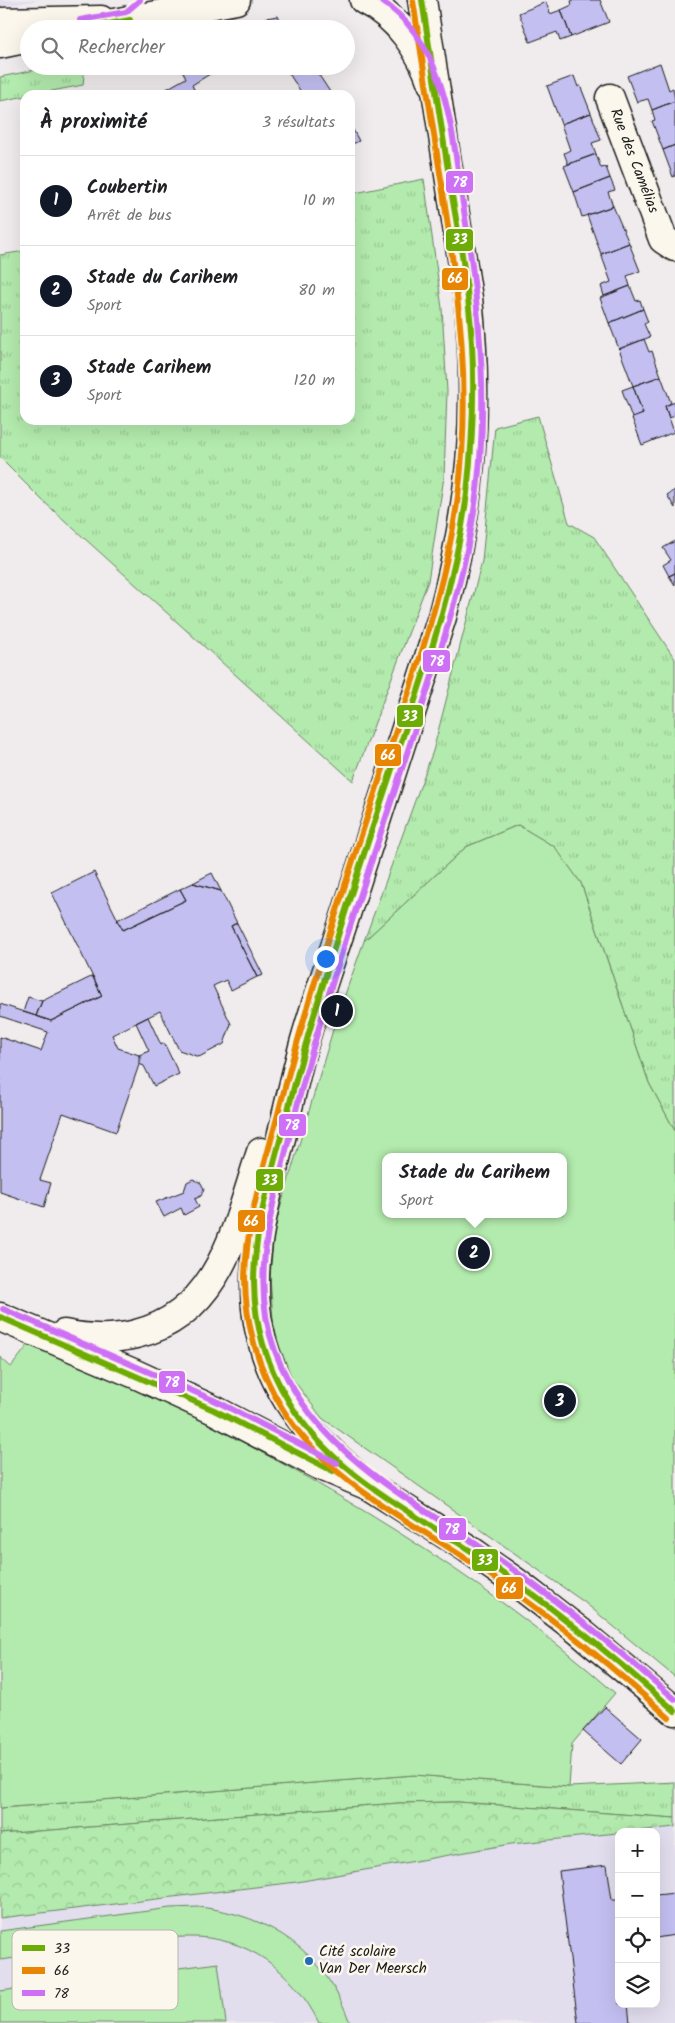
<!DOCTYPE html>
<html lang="fr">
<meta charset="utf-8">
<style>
body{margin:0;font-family:Kalam,sans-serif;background:#f2f2f2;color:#202124}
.controls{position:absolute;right:15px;bottom:15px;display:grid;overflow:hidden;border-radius:10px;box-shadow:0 5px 20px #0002}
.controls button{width:45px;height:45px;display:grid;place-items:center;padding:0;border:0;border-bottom:1px solid #e0e0e0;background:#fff;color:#202124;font:25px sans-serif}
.you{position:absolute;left:325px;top:958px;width:18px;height:18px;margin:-12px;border:4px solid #fff;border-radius:50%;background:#1a73e8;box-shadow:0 0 0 8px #1a73e833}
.badge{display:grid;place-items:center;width:32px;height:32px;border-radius:50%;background:#111827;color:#fff;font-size:16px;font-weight:700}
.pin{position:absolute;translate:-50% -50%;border:2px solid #fff;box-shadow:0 1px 5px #0006}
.popup{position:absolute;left:382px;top:1153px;width:185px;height:65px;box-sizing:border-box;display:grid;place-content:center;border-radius:10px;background:#fff;filter:drop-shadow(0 1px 4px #0005);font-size:16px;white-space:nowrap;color:#757577}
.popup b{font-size:19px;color:#202124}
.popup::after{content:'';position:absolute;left:50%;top:100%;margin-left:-10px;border:10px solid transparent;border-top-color:#fff}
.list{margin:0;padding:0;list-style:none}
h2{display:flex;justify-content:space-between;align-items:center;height:65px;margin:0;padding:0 20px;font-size:21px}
h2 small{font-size:16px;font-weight:400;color:#757577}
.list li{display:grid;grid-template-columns:32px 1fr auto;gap:15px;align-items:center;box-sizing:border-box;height:90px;padding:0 20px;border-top:1px solid #e0e0e0}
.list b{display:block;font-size:19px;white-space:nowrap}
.list p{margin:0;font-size:16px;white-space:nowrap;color:#757577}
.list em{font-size:16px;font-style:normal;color:#757577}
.icon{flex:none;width:28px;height:28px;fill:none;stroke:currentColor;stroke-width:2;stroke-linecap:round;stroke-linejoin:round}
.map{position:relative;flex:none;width:675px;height:2023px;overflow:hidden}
.search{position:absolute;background:#fff;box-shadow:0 5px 20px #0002;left:20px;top:20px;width:335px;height:55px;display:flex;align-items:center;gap:12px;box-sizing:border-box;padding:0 18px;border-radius:28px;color:#757577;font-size:19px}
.panel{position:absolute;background:#fff;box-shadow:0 5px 20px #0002;left:20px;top:90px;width:335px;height:335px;border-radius:15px}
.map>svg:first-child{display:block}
.built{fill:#e2deee}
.grass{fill:url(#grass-tufts);stroke:#688364}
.forest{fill:url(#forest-crowns);stroke:#688364}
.garden{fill:#b3eaad;stroke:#688364;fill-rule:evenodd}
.building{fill:#c3bff1;stroke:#1c1c1c}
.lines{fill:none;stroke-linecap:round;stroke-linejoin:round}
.minor-casing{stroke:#1c1c1c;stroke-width:31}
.tertiary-casing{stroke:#1c1c1c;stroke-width:31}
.minor{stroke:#fbf7ec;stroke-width:28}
.tertiary{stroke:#fbf7ec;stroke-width:28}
.bus-1-casing{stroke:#fbf7ec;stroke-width:10}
.bus-2-casing{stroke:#fbf7ec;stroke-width:10}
.bus-3-casing{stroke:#fbf7ec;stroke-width:10}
.bus-1{stroke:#6dab06;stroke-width:6}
.bus-2{stroke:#e88603;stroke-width:6}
.bus-3{stroke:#ce70f6;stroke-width:6}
.poi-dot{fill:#1f6fb2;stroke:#fbf7ec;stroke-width:2}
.labels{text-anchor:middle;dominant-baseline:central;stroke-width:5;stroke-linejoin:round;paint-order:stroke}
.street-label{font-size:15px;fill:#1c1c1c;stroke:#fbf7ec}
.poi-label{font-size:15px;fill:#1c1c1c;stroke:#fbf7ec;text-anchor:start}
.key{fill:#fbf7ec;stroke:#b8b5ae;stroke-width:1}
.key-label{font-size:14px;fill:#1c1c1c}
.line-badge{stroke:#fbf7ec;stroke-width:2}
.badge-label{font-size:14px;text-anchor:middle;font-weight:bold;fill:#fff}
</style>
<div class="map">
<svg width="675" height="2023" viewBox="0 0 675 2023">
<defs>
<pattern id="grass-tufts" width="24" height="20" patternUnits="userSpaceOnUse" patternTransform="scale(1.25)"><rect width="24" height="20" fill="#b3eaad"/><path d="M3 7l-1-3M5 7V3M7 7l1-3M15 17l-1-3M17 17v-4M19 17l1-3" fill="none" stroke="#99c894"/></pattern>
<pattern id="forest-crowns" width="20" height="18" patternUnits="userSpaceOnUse" patternTransform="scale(1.25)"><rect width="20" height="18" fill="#b3eaad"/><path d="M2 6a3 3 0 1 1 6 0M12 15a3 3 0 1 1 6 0" fill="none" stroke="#99c894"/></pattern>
</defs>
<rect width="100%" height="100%" fill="#f0eced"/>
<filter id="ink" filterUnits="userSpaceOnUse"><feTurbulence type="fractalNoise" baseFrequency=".02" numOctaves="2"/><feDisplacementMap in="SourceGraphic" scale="10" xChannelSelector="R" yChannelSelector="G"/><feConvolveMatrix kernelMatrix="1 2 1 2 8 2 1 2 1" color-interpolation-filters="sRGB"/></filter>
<g filter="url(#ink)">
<path class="built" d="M0 0H40L0 7Z
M675 1827V2023H0V1918L297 1882 511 1844 619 1833V2004H656V1832H629Z"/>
<path class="grass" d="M55 66H85L83 85 0 101V77Z
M424 179 442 308 447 391 444 477 428 581 353 781 42 500 0 458V255L25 251V420H350V194Z
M538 416 569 523 594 537 675 659V1131L649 1083 581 883 554 847 518 825 466 847 364 941 433 751 482 561 495 427Z
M414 1775 569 1787 675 1782V1818L458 1802 399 1803 0 1834V1808Z"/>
<path class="forest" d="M458 1802 675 1818V1827L511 1844 297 1882 0 1918V1834L399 1803Z"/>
<path class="garden" d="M518 825 555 847 581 883 649 1083 675 1131V1677L584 1602 322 1418 292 1378 274 1333 270 1277 274 1229 335 1023 364 941 466 847ZM385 1157H563V1214H385Z
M29 1344C72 1362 117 1378 158 1398 321 1480 478 1572 615 1693L572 1744 569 1787 414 1775 0 1808V1357L11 1367Z
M199 1907C271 1915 326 1953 350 2023H319C293 1971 247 1935 186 1937 163 1937 140 1942 118 1945 78 1950 39 1955 0 1960V1931L170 1908Z
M218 1963 226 2023H0V1991Z"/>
<path class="building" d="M574 0H600L609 22 571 37 561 10 572 5 571 1Z
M546 2 550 14 561 10 571 37 560 41 557 32 530 42 519 13Z
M278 16 287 28H240L254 20Z
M660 63 669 90 673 88 675 101 652 110 648 99 637 102 627 76Z
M190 66H223L192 85 197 95H162L161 92 186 78 182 70Z
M284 66H313L332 95H303Z
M574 76 578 87 580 85 591 113 561 124 547 86Z
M675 101V145L663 150 652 121 655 120 652 110Z
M591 113 601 140 592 143 596 154 568 164 564 153 570 150 561 124Z
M350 124 359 141 350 145Z
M675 145V176L673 177 663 150Z
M596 154 601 168 606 167 610 178 574 192 564 166Z
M610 178 615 190 608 192 613 206 582 217 574 192Z
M613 206 629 243 601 254 587 215Z
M629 243 640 271 627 276 630 286 604 296 601 286 611 282 601 254Z
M630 286 636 301 640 300 643 309 609 323 600 298Z
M643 309 648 322 644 324 650 337 619 349 609 323Z
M644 339 649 352 652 351 661 376 633 386 619 349Z
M661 376 671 403 665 406 674 432 642 445 632 418 643 414 633 386Z
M633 386 643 414 632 418 622 390Z
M675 402V416L669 418 665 406Z
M675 490V508L667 495Z
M675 541V573L669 576 663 565 671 560 663 548Z
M675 573V585L669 576Z
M94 872 123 930 186 900 180 889 193 883 221 891 237 923 231 926 257 977 231 990 226 980 213 986 231 1024 224 1044 199 1057 179 1050 160 1011 112 1035 118 1048 139 1055 141 1059 116 1132 63 1113 40 1180 51 1183 44 1207 0 1192V1037L41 1051 48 1032 0 1016V1004L51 1021 102 996 52 893Z
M212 873 221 891 193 883 204 877Z
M180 889 186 900 123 930 117 920Z
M237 923 263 975 257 977 231 926Z
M93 976 102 996 51 1021 36 1016 42 1001Z
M28 997 42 1001 36 1016 23 1012Z
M148 1017 161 1045 164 1043 179 1074 154 1086 144 1066 139 1064V1055L149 1051 136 1023Z
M193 1179 201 1183 204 1189 201 1196 195 1199 199 1207 184 1215 181 1208 164 1217 156 1202 184 1191 187 1182Z
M605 1707 642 1739 621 1764 583 1731Z
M607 1865 612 1900H619V2004H628L630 2023H578L559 1871Z
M675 1893V1935L656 1938V1895Z"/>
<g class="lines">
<defs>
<path id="minor" d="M364 0C397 16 420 49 432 83
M610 98 663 239 675 247"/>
<path id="tertiary" d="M0 22 101 20
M82 29 236 0
M0 44 29 38
M0 1317 133 1373 214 1410 319 1465 369 1486 467 1548 517 1583 579 1631 675 1711
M64 1334C87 1339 112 1340 136 1334 221 1314 237 1224 261 1152
M369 1486C315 1440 274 1401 259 1328 246 1264 266 1200 281 1138 288 1108 295 1077 303 1047 315 1003 331 960 345 917 378 817 410 717 442 617 471 507 480 412 468 298L422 0"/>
</defs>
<use href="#minor" class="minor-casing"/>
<use href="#tertiary" class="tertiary-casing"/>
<use href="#minor" class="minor"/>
<use href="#tertiary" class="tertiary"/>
<defs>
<path id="bus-1" d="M422 0C431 61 441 122 450 183 456 221 464 260 468 299 476 363 474 429 467 493 455 590 421 682 390 775 353 886 317 997 288 1110 274 1166 254 1224 254 1282 254 1324 267 1366 289 1402 335 1479 421 1516 492 1565 556 1610 617 1659 675 1711
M83 29 130 20
M0 1317 214 1410 333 1471"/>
<path id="bus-2" d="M413 1C423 63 432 124 442 185 458 293 472 386 458 496 445 593 411 686 380 778 344 887 309 995 280 1106 266 1162 246 1219 245 1278 245 1323 258 1369 282 1408 329 1485 414 1522 486 1572 550 1616 611 1665 669 1718"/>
<path id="bus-3" d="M380 0C444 41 451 123 461 191 481 318 494 423 467 550 453 617 430 682 409 747 368 874 323 1000 291 1130 274 1202 248 1278 275 1351 315 1458 420 1503 507 1565 565 1607 621 1652 675 1699
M80 20 126 12 140 0
M3 1309 218 1402 337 1463"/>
</defs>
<use href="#bus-1" class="bus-1-casing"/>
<use href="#bus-2" class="bus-2-casing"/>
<use href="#bus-3" class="bus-3-casing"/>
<use href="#bus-1" class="bus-1"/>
<use href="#bus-2" class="bus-2"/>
<use href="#bus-3" class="bus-3"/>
</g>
</g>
<circle class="poi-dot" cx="309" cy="1961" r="5"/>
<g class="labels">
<g class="street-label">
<text transform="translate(634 161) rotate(69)">Rue des Camélias</text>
</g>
<g class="poi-label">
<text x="319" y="1952">Cité scolaire<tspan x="319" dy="17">Van Der Meersch</tspan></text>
</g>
</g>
<rect x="12" y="1930" width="166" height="80" rx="8" class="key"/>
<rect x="22" y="1945" width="23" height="6" fill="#6dab06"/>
<rect x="22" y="1967" width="23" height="7" fill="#e88603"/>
<rect x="22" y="1990" width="23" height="6" fill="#ce70f6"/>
<g class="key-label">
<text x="54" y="1953">33</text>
<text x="54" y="1975">66</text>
<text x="54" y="1998">78</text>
</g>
<g class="line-badge">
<rect x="445" y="170" width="29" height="24" rx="5" fill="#ce70f6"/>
<rect x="445" y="228" width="29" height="24" rx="5" fill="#6dab06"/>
<rect x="441" y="267" width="28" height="24" rx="5" fill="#e88603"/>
<rect x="422" y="649" width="29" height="24" rx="5" fill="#ce70f6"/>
<rect x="396" y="704" width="28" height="24" rx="5" fill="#6dab06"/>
<rect x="374" y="743" width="28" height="24" rx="5" fill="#e88603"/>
<rect x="278" y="1113" width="29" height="24" rx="5" fill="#ce70f6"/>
<rect x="255" y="1168" width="29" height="24" rx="5" fill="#6dab06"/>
<rect x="237" y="1209" width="29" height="24" rx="5" fill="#e88603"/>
<rect x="158" y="1370" width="28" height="24" rx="5" fill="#ce70f6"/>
<rect x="438" y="1517" width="29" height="24" rx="5" fill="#ce70f6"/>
<rect x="471" y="1548" width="28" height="24" rx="5" fill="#6dab06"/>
<rect x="495" y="1576" width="29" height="24" rx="5" fill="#e88603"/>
</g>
<g class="badge-label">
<text x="460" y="187">78</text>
<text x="460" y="244">33</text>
<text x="455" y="283">66</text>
<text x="437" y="666">78</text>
<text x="410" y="721">33</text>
<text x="388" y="760">66</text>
<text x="292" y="1130">78</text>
<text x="270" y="1185">33</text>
<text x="251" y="1226">66</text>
<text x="172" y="1387">78</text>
<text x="452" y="1534">78</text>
<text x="485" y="1565">33</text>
<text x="509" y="1593">66</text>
</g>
</svg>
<div class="controls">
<button>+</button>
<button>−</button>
<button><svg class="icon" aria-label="locate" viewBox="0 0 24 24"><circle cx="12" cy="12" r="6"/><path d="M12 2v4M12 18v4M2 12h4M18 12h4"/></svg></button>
<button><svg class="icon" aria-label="layers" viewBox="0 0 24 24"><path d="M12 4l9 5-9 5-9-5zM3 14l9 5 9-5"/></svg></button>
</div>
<div class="you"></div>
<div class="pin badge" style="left:337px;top:1011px">1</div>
<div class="pin badge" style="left:474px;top:1253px">2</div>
<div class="popup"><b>Stade du Carihem</b>Sport</div>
<div class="pin badge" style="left:560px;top:1401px">3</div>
<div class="search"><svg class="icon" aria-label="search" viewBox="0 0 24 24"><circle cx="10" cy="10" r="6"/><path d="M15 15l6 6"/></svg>Rechercher</div>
<section class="panel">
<h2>À proximité<small>3 résultats</small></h2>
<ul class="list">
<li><span class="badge">1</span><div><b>Coubertin</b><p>Arrêt de bus</p></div><em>10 m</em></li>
<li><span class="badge">2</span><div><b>Stade du Carihem</b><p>Sport</p></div><em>80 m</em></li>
<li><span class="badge">3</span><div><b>Stade Carihem</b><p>Sport</p></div><em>120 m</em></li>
</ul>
</section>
</div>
